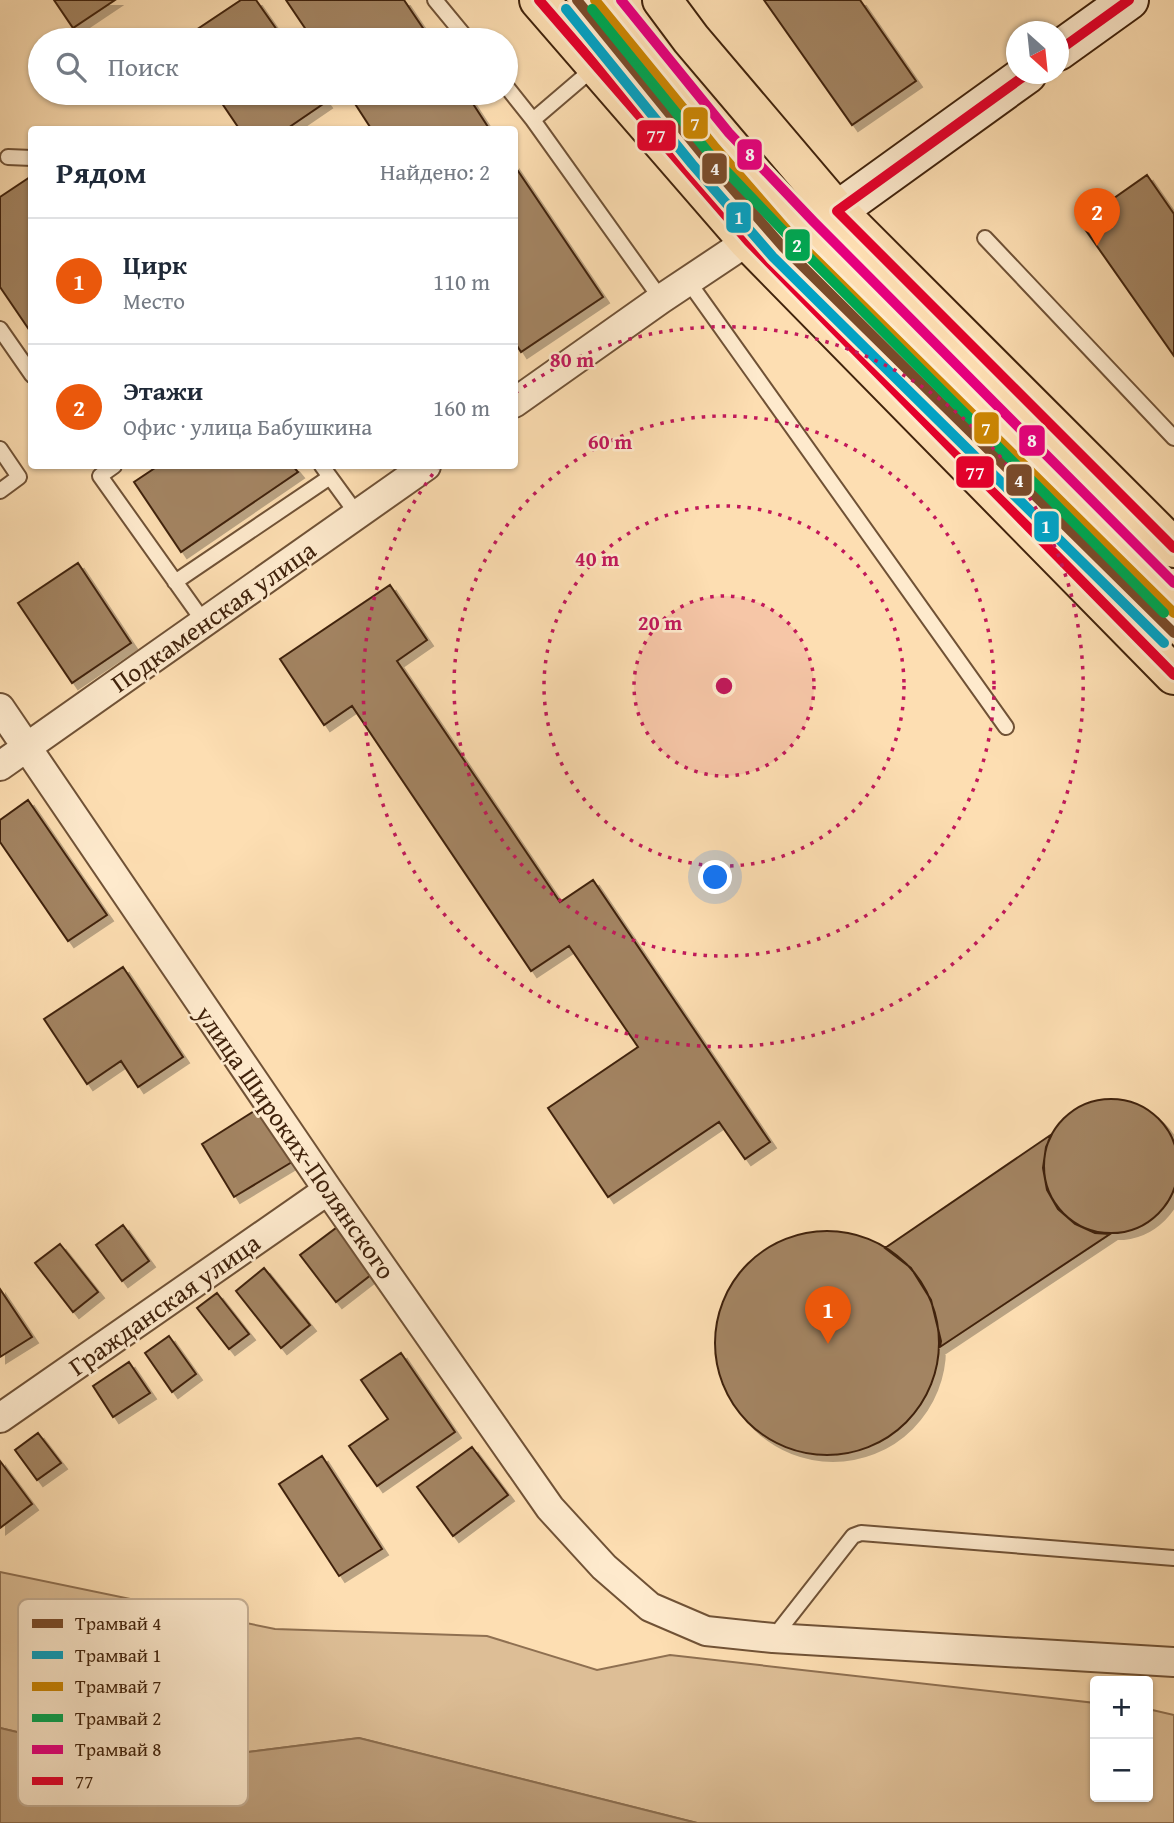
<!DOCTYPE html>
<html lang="ru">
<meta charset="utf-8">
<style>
body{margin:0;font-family:"Gentium Book Plus",serif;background:#f2f2f3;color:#1f2937}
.controls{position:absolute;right:21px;bottom:21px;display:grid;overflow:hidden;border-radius:7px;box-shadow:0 2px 5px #0004}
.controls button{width:63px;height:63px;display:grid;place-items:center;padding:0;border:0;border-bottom:2px solid #e0e1e3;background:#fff;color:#1f2937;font:35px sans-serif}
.compass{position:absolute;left:1006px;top:21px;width:63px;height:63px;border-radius:50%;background:#fff;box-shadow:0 2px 5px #0004;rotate:153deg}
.you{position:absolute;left:716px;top:878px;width:24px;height:24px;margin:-18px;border:5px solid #fff;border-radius:50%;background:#1a73e8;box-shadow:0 0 0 10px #1a73e833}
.badge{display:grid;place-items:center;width:46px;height:46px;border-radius:50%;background:#ea580c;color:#fff;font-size:23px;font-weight:700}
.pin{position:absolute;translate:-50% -58px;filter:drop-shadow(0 2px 4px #0008)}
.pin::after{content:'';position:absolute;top:37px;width:24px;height:21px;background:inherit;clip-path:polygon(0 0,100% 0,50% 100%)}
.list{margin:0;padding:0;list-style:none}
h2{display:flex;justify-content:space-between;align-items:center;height:91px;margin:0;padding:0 28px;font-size:30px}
h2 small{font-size:23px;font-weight:400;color:#747a83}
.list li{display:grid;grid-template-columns:46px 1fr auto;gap:21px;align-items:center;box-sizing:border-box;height:126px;padding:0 28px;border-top:2px solid #e0e1e3}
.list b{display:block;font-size:26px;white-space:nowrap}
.list p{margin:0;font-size:23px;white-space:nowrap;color:#747a83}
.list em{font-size:23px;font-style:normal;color:#747a83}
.icon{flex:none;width:38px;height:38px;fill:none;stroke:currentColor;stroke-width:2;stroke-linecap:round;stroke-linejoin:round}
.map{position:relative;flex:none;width:1174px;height:1823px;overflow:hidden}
.search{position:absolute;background:#fff;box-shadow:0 2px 5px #0004;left:28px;top:28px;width:490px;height:77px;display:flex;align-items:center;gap:18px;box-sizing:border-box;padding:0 24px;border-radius:38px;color:#747a83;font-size:26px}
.panel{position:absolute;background:#fff;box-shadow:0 2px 5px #0004;left:28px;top:126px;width:490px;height:343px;border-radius:7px}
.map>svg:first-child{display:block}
.green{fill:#ddbe96;stroke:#8f7051;stroke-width:2}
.water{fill:#bd9e7a;stroke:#8b6d4e;stroke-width:2}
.building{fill:#a38462;stroke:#41230c;stroke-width:2;filter:url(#shadow)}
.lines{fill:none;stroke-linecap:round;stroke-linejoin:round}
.lane-casing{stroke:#705236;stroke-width:18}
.street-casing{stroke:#705236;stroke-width:32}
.secondary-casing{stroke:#41230c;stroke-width:42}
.primary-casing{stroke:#41230c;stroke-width:42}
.lane{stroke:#feeacd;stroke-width:14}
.street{stroke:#feeacd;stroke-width:28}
.secondary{stroke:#feeacd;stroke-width:38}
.primary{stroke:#fddeb2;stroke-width:38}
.bus-1-casing{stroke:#feeacd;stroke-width:16}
.bus-1{stroke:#e4002b;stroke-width:10}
.tram-1-casing{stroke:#feeacd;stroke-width:16}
.tram-2-casing{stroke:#feeacd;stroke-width:16}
.tram-3-casing{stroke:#feeacd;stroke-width:16}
.tram-4-casing{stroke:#feeacd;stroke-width:16}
.tram-5-casing{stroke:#feeacd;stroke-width:16}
.tram-1{stroke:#7a4b2a;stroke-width:10}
.tram-2{stroke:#03a2c4;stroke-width:10}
.tram-3{stroke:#ca8503;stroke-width:10}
.tram-4{stroke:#00a651;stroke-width:10}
.tram-5{stroke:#e5007d;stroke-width:10}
.ring{fill:none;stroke:#c2185b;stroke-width:3.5;stroke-dasharray:3.5 7}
.labels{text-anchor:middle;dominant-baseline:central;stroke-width:5;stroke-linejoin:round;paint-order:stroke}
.street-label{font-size:26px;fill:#41230c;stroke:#feeacd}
.key{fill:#feeacd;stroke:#c5ae93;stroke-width:2}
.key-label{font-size:19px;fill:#41230c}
.centre{fill:#c2185b;stroke:#feeacd;stroke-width:3.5}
.ring-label{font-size:21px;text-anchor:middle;font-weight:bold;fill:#c2185b;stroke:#feeacd;stroke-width:5;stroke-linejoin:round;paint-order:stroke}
.line-badge{stroke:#feeacd;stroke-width:2.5}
.badge-label{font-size:19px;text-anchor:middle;font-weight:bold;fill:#fff}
</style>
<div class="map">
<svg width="1174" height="1823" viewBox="0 0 1174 1823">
<defs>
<filter id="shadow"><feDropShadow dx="6" dy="6" stdDeviation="0" flood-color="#0004"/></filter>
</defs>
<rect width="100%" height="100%" fill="#fddeb2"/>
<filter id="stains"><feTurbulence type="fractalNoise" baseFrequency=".00286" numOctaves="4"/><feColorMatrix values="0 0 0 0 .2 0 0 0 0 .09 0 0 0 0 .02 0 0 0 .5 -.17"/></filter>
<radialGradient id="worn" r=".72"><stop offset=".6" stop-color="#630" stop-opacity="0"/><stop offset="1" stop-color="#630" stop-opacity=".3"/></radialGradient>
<path class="green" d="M0 1572 275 1629 487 1636 597 1670 670 1655 1095 1703V1797H1148V1709L1174 1715V1823H697L359 1738 152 1764 0 1728Z"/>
<path class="water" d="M0 1728 152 1764 359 1738 697 1823H0Z"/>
<path class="building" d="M54 0H115L73 28Z
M241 0H256L284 40H181Z
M286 0H404L431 40H313Z
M764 0H860L916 81 852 125Z
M215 93H319L326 102 285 130H240Z
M348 93H466L490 130H372Z
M514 165 603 297 521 352 514 341Z
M1147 175 1174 214V356L1080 222Z
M30 177 32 179V334L0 287V197Z
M158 466H293L298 472 181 552 134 482Z
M78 563 131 643 72 683 18 603Z
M390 585 427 640 397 661 560 902 593 880 770 1142 745 1159 719 1122 608 1197 548 1108 638 1047 569 946 531 971 352 706 324 725 280 659Z
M28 800 107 915 68 941 0 842V820Z
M123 967 183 1057 138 1087 121 1061 87 1084 44 1019Z
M1044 1166a67 67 0 1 1 134 0a67 67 0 1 1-134 0Z
M259 1108 292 1162 234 1197 202 1144Z
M1052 1134 1046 1147 1043 1168 1047 1190 1058 1209 1075 1224 1095 1233 1110 1234 940 1347 941 1341 931 1300 911 1268 885 1248Z
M123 1225 149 1261 122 1281 96 1245Z
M340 1225 376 1271 336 1302 300 1255Z
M715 1343a112 112 0 1 1 224 0a112 112 0 1 1-224 0Z
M60 1244 98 1292 73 1312 35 1263Z
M264 1268 310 1325 281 1348 236 1291Z
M0 1289 32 1337 0 1357Z
M217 1293 249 1334 229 1349 197 1308Z
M169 1336 196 1374 172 1392 145 1353Z
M401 1353 455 1432 377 1486 349 1446 388 1419 361 1380Z
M129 1362 150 1393 113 1417 93 1386Z
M38 1433 61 1463 37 1480 15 1450Z
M472 1447 508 1495 453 1536 417 1487Z
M322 1456 382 1549 339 1576 279 1484Z
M0 1461 32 1504 0 1528Z"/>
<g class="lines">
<defs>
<path id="lane" d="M435 0 468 40
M595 67 533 120 661 299
M506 86 533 120
M8 157 32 158
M985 238 1174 438
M688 281 1006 727
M0 329 32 375
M0 449 19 477 0 491
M114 466 100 476 204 622
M322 466 357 514
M175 582 330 477
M773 1638 853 1536 861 1533 1174 1558"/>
<path id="street" d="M514 403 661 299 748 241
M0 708 328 1190 550 1508 604 1567 650 1607 706 1631 773 1638 1174 1662
M0 766 426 466
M0 1418 328 1190"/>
<path id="secondary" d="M1058 51 1129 0
M837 211 1027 74"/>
<path id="primary" d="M539 0 748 241 1174 675
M662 0 691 39 837 211 1174 548"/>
</defs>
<use href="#lane" class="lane-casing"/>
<use href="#street" class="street-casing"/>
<use href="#secondary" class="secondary-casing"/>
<use href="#primary" class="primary-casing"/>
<use href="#lane" class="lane"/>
<use href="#street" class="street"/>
<use href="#secondary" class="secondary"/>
<use href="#primary" class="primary"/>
<defs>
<path id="bus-1" d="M539 0 748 241 1174 675
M1058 51 1129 0
M1027 74 837 211 1174 548"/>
</defs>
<use href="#bus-1" class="bus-1-casing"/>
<use href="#bus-1" class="bus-1"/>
<defs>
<path id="tram-1" d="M577 0 703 155 783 247 1174 633"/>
<path id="tram-2" d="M566 9 692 164 773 257 1164 643"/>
<path id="tram-3" d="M595 0 714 146 793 237 1174 613"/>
<path id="tram-4" d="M592 9 708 152 794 242 1164 613"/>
<path id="tram-5" d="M621 0 729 133 814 222 1174 583"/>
</defs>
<use href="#tram-1" class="tram-1-casing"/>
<use href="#tram-2" class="tram-2-casing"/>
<use href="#tram-3" class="tram-3-casing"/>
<use href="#tram-4" class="tram-4-casing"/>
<use href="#tram-5" class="tram-5-casing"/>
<use href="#tram-1" class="tram-1"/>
<use href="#tram-2" class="tram-2"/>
<use href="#tram-3" class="tram-3"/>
<use href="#tram-4" class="tram-4"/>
<use href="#tram-5" class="tram-5"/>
</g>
<circle cx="724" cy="686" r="90" fill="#c2185b" fill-opacity=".12"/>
<g class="ring">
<circle cx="724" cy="686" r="90"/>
<circle cx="724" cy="686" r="180"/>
<circle cx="724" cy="686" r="270"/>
<path d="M515 393A360 360 0 1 1 438 467"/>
</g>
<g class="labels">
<g class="street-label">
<text transform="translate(213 616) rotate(-35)">Подкаменская улица</text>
<text transform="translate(296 1142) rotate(55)">улица Широких-Полянского</text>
<text transform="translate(164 1304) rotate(-35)">Гражданская улица</text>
</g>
</g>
<rect x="18" y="1599" width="230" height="207" rx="10" class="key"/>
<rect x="32" y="1619" width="31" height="9" fill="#7a4b2a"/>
<rect x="32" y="1651" width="31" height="8" fill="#03a2c4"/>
<rect x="32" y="1682" width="31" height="9" fill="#ca8503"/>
<rect x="32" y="1714" width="31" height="8" fill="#00a651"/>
<rect x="32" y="1745" width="31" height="9" fill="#e5007d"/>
<rect x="32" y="1777" width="31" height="8" fill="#e4002b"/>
<g class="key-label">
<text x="75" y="1630">Трамвай 4</text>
<text x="75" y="1662">Трамвай 1</text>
<text x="75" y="1693">Трамвай 7</text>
<text x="75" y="1725">Трамвай 2</text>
<text x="75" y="1756">Трамвай 8</text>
<text x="75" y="1788">77</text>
</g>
<circle cx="724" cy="686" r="10" class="centre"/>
<g class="ring-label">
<text x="572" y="367">80 m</text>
<text x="610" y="449">60 m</text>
<text x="597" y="566">40 m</text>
<text x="660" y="630">20 m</text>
</g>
<g class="line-badge">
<rect x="682" y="106" width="27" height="34" rx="7" fill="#ca8503"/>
<rect x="636" y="119" width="41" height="33" rx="7" fill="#e4002b"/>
<rect x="736" y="138" width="27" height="33" rx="7" fill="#e5007d"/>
<rect x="701" y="152" width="27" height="33" rx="7" fill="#7a4b2a"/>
<rect x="725" y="201" width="27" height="33" rx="7" fill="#03a2c4"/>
<rect x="784" y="228" width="27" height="34" rx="7" fill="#00a651"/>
<rect x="973" y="411" width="27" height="34" rx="7" fill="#ca8503"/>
<rect x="1018" y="424" width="28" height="33" rx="7" fill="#e5007d"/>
<rect x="955" y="455" width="40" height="34" rx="7" fill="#e4002b"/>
<rect x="1005" y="463" width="28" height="34" rx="7" fill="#7a4b2a"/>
<rect x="1033" y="510" width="27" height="33" rx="7" fill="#03a2c4"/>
</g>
<g class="badge-label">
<text x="695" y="130">7</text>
<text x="656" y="142">77</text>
<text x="750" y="161">8</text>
<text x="715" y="175">4</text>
<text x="739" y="224">1</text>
<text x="797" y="252">2</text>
<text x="986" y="435">7</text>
<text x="1032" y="447">8</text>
<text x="975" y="479">77</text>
<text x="1019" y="487">4</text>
<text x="1046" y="533">1</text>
</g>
<rect width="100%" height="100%" filter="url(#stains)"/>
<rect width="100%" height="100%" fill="url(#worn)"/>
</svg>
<div class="controls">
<button>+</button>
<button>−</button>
</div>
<svg class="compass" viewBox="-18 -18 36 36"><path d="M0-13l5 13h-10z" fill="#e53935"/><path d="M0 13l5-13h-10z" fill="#747a83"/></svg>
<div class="you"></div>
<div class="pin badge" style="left:828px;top:1344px">1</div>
<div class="pin badge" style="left:1097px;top:246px">2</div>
<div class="search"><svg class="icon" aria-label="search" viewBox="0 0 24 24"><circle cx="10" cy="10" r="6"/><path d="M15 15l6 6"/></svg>Поиск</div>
<section class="panel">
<h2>Рядом<small>Найдено: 2</small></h2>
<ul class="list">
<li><span class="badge">1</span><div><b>Цирк</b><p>Место</p></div><em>110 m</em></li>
<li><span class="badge">2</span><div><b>Этажи</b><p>Офис · улица Бабушкина</p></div><em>160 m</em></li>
</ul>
</section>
</div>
